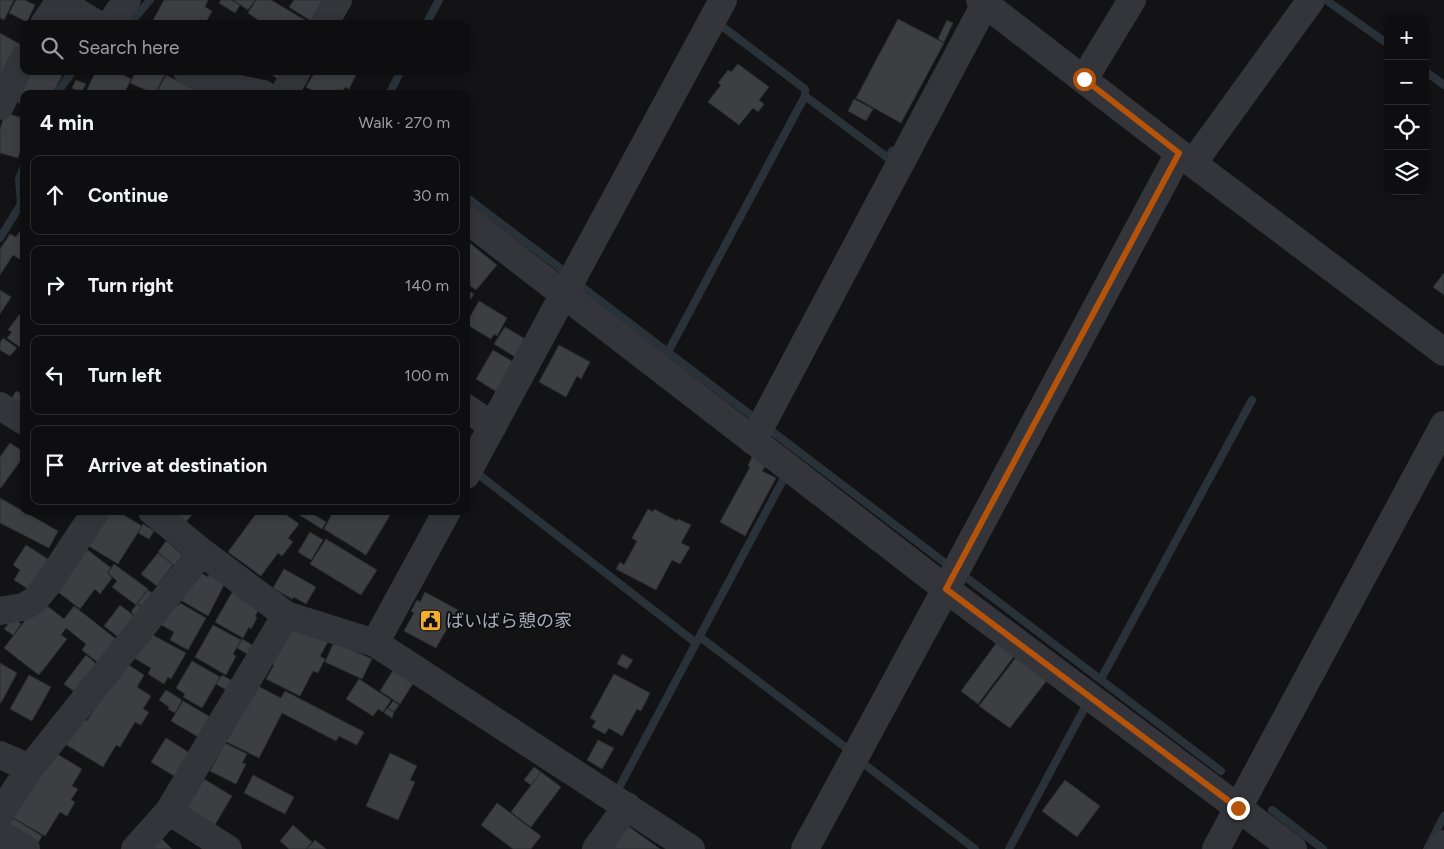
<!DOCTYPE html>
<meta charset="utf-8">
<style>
body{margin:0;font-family:Figtree,"Noto Sans JP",sans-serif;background:#171719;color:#f1f3f6}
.controls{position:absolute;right:15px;top:15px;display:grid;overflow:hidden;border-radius:10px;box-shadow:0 2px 8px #0003}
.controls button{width:45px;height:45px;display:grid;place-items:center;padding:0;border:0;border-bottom:1px solid #2e2e30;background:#0e0e10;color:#f1f3f6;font:25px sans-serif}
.stop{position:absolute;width:15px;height:15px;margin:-11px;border:4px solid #b45309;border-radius:50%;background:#fff}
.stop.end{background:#b45309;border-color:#fff;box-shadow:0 1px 5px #0008}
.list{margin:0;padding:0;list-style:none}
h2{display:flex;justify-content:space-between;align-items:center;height:65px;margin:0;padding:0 20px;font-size:21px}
h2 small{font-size:16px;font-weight:400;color:#9b9c9f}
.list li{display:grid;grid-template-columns:32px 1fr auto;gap:15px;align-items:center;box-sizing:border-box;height:80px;margin:0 10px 10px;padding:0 10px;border:1px solid #2e2e30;border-radius:10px}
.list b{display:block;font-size:19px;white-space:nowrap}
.list em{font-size:16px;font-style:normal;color:#9b9c9f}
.icon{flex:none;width:28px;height:28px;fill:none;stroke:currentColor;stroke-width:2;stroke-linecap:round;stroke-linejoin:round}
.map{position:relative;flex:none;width:1444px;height:849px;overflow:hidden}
.search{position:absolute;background:#0e0e10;box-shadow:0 2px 8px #0003;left:20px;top:20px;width:450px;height:55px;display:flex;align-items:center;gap:12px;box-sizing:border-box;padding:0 18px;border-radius:10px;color:#9b9c9f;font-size:19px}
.panel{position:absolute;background:#0e0e10;box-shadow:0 2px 8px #0003;left:20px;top:90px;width:450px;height:425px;border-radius:10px}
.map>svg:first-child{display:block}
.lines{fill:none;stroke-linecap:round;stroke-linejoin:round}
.stream{stroke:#293239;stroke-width:8}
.building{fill:#3d3e42;stroke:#2d2d31}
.minor{stroke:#34353a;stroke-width:28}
.route{stroke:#b45309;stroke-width:6}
.labels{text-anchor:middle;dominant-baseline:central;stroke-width:4;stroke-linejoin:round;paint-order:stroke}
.poi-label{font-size:18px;fill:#a4aab6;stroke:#0e0e10;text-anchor:start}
</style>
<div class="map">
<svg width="1444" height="849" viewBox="0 0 1444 849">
<rect width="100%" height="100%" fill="#131315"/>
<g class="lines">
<path class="stream" d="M1326 0 1388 44
M133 20 150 0
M426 24 439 0
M723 27 805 89V96
M1425 71 1444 85
M56 94 73 71
M389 94 401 71
M466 197 564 271
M0 238 21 204 19 179 24 166
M582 287 756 419
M668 352 805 96 888 158 892 151
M769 429 945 563
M478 474 696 643
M967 578 1221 771
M700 637 845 747
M1101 679 1252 400
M864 764 975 849
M621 784 784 478
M1272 810 1323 849
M1009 849 1084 709
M1427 849 1444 816"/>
</g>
<path class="building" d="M0 0H14L4 20 0 18Z
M16 0H25L35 5 27 22 9 13Z
M164 0H208L205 7 212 11 205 24 196 22 195 24H151Z
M221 0H231L240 5 235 13 219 3Z
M233 0H255L248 10Z
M256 0H271L310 23 264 24 248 13Z
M294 0H324L311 21 289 7Z
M898 19 944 43 901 123 856 98Z
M947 20 953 23 944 42 938 39Z
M0 33 23 46 0 86Z
M738 64 769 87 759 100 764 104 758 112 753 108 739 125 708 102 721 85 718 83 728 70 731 72Z
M24 71H54L62 76 52 94H24V105L9 98Z
M96 71H115L131 79 124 94H85Z
M136 71H158L165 74 155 94 130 83Z
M266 71H283L278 79Z
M317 71H358L349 89 345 87 343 91 340 89 337 94H319L306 87 315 72 316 73Z
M166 75 203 94H156Z
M76 80 86 84 81 93 72 88Z
M854 99 873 109 866 121 848 111Z
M5 113 22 118 24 113V138L18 158 0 153V129Z
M24 225V262L13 255 0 275V249L10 234 16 237Z
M466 240 497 265 476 290 466 283Z
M1444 273V295L1433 287Z
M0 290 11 297 0 314Z
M466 290 474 294 466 306Z
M479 301 507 318 497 336 494 334 491 339 466 324Z
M19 315 24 318V350L7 338 12 332 8 330Z
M505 327 527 340 517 358 494 344Z
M3 338 17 348 10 356 0 350V343Z
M559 345 590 362 581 379 577 376 566 397 539 382Z
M493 350 515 363 497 392 476 379Z
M16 391 24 395V406L12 398Z
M10 443 24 452V456L0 489V457Z
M752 457 766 465 762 471 776 478 745 536 720 522 750 467 748 466Z
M0 498 58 531 49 548 0 523Z
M648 509 653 512 654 509 677 521 678 519 691 525 681 543 690 547 680 564 672 560 656 590 616 569 620 562 624 565 637 541 632 538Z
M107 511H117L142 526 118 564 87 545Z
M171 511H195L186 522Z
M258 511H281L299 524 288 538 293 542 282 556 278 553 261 576 228 552Z
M293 511H308L326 522 322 529Z
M324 511H390L392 512 366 555 324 529 331 516Z
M143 524 154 531 149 539 138 533Z
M310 532 323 540 311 560 298 552Z
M326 539 377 570 361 595 310 564Z
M166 541 184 556 176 567 158 552Z
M26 545 51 561 31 591 14 580 20 570 13 565Z
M84 547 111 568 107 573 112 578 100 594 95 589 80 609 53 588Z
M158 553 173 565 157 586 141 574Z
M114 564 148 589 136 605 112 587 117 581 108 573Z
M284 569 316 587 306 604 294 597 292 599 273 588Z
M196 570 208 577 210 573 226 581 208 616 177 598Z
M234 589 262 605 255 616 257 618 251 629 249 627 243 638 215 622Z
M148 590 156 596 146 610 137 603Z
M425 592 458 610 436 648 404 631 414 613 411 611 417 600 420 602Z
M42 602 64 619 74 606 121 643 101 665 82 650 86 644 66 628 61 635 67 639 39 675 4 648 30 614Z
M172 603 178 606 180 603 206 618 188 650 170 640 174 632 160 624Z
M137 604 145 610 139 619 131 612Z
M120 605 138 619 122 640 104 626Z
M13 618 21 624 13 635 4 629Z
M213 625 241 640 233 654 236 656 226 675 195 657Z
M292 629 301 634 304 629 328 642 320 656 325 659 318 673 313 671 300 696 266 679 274 665 270 663Z
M149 633 186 653 171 679 168 677 164 684 148 674 151 668 134 658Z
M242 639 254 646 249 655 237 648Z
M998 641 1015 655 978 704 961 691Z
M334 642 372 659 362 679 325 662Z
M622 654 633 660 627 669 617 664Z
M86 655 100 667 79 695 64 684Z
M1017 656 1048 679 1010 728 979 706Z
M192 661 220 677 202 708 183 697 185 694 176 688Z
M0 663 17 673 1 703H0Z
M127 664 144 675 137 687 151 696 143 709 149 712 141 725 135 722 120 747 116 745 103 767 65 744 81 717 87 721 116 674Z
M394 669 414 682 400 704 380 691Z
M614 674 650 693 641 711 637 709 622 736 609 728 605 734 592 727 596 721 590 718Z
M29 675 51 687 32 721 10 709Z
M222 675 234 682 228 691 216 684Z
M359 679 391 700 383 712 378 709 373 716 346 699Z
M254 684 281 698 285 691 364 732 357 745 339 736 336 741 282 713 259 758 225 741Z
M166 690 182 700 175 713 168 709 169 707 159 700Z
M183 701 212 718 200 738 171 721Z
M393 701 399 705 394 712 388 708Z
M387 708 394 713 392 718 384 713Z
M166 738 193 755 179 779 151 762Z
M598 740 614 748 602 769 587 760Z
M225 743 247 754 242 763 246 764 236 784 210 771Z
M52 751 82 769 72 786 78 789 71 800 75 802 67 816 60 812 45 836 10 816Z
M390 753 417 766 410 780 415 782 398 820 366 806Z
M534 767 541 772 531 785 524 780Z
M541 772 561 787 531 827 511 812Z
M253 775 294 797 285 814 244 793Z
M204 779 232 796 213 828 179 812 190 793 194 796Z
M1065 780 1100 806 1077 837 1042 811Z
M497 803 541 836 531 849H513L481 825Z
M11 817 42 836 35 848 4 829Z
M293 825 312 842 306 849H289L280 841Z
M628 826 660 849H612Z
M162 839 172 849H152Z
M315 840 326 849H307Z"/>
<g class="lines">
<path class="minor" d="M57 0 97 24
M980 0 1179 153 1444 352
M44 24 60 1
M110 24 127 0
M324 24 338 0
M187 71 210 83 263 94
M1084 79 1132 0
M284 94 297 71
M0 106 24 58
M1193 163 1311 0
M466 219 946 589 1293 849
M0 406 24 421
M466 408 493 426
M753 441 985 4
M466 475 723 0
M152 511 202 552 286 615 375 643 691 849
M0 611 23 607 34 601 47 585 96 511
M375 643 447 511
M0 755 30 768
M169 811 286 615
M0 814 30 768 202 552
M0 834 26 849
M135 849 169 811 228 849
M596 849 627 806
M805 849 946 589 1179 153
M1216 849 1444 425
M1441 849 1444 844"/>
</g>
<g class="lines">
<path class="route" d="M1084 79 1179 153 946 589 1238 808"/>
</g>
<defs>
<symbol id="civic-square" viewBox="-11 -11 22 22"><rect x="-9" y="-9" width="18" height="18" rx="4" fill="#f5ae2b" stroke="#0e0e10"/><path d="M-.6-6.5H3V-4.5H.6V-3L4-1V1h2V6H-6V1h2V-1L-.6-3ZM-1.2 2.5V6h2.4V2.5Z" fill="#111"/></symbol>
</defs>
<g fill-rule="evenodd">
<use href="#civic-square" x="418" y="608" width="25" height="25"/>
</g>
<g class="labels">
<g class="poi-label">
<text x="446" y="621">ばいばら憩の家</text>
</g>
</g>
</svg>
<div class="controls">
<button>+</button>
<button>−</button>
<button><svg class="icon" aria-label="locate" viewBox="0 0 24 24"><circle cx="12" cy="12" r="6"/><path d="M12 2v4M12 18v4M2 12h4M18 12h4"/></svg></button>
<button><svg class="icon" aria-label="layers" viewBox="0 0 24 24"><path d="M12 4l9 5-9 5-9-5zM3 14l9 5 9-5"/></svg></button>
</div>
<div class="stop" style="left:1084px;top:79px"></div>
<div class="stop end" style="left:1238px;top:808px"></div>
<div class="search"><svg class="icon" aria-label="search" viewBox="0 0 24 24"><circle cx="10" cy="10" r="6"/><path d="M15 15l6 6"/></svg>Search here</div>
<section class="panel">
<h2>4 min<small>Walk · 270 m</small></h2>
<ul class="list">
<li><svg class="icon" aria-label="ahead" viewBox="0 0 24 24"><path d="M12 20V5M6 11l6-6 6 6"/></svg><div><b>Continue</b></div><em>30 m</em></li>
<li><svg class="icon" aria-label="right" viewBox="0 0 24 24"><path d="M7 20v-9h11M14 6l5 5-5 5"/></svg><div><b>Turn right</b></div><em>140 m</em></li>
<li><svg class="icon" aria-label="left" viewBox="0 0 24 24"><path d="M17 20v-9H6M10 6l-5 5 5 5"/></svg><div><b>Turn left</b></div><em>100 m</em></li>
<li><svg class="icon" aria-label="arrive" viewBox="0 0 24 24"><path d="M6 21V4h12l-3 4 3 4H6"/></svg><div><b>Arrive at destination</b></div></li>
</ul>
</section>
</div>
